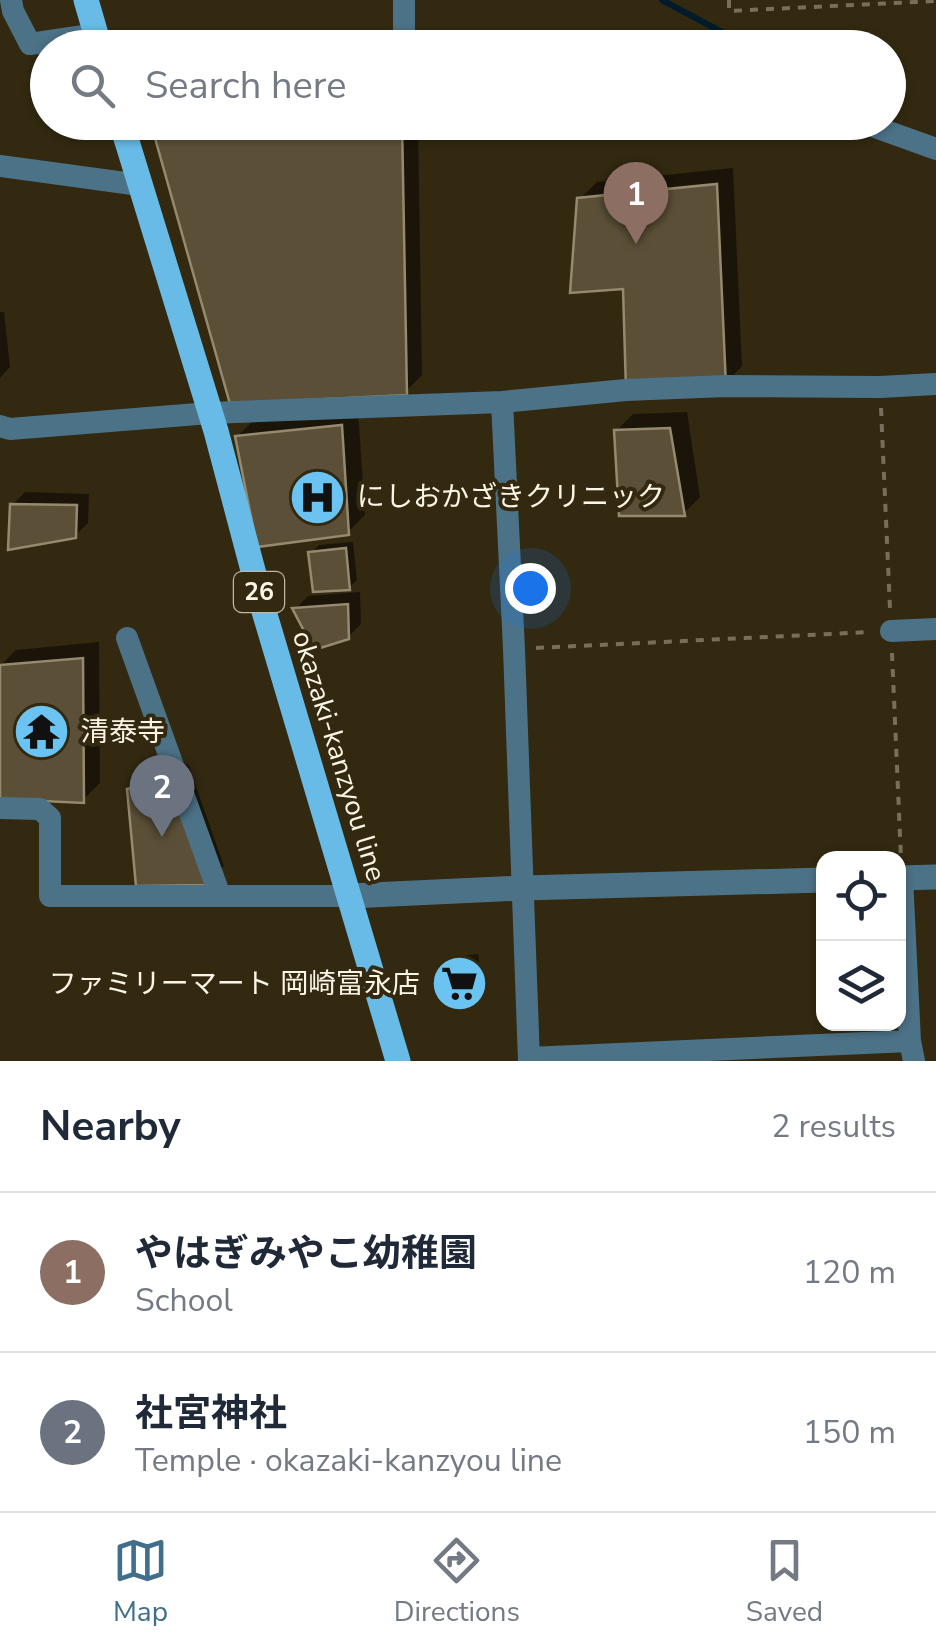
<!DOCTYPE html>
<meta charset="utf-8">
<style>
body{margin:0;font-family:"Nunito Sans","Noto Sans JP",sans-serif;background:#f6f6f7;color:#1f2937}
.controls{position:absolute;right:30px;bottom:30px;display:grid;overflow:hidden;border-radius:20px;box-shadow:0 2px 8px #0004}
.controls button{width:90px;height:90px;display:grid;place-items:center;padding:0;border:0;border-bottom:2px solid #e0e1e3;background:#fff;color:#1f2937;font:50px sans-serif}
.you{position:absolute;left:530px;top:588px;width:35px;height:35px;margin:-25px;border:8px solid #fff;border-radius:50%;background:#1a73e8;box-shadow:0 0 0 15px #1a73e833}
.badge{display:grid;place-items:center;width:65px;height:65px;border-radius:50%;background:#416e8b;color:#fff;font-size:32px;font-weight:700}
.pin{position:absolute;translate:-50% -82px;filter:drop-shadow(0 2px 5px #0008)}
.pin::after{content:'';position:absolute;top:52px;width:35px;height:30px;background:inherit;clip-path:polygon(0 0,100% 0,50% 100%)}
.list{margin:0;padding:0;list-style:none}
h2{display:flex;justify-content:space-between;align-items:center;height:130px;margin:0;padding:0 40px;font-size:42px}
h2 small{font-size:32px;font-weight:400;color:#747a83}
.list li{display:grid;grid-template-columns:65px 1fr auto;gap:30px;align-items:center;box-sizing:border-box;height:160px;padding:0 40px;border-top:2px solid #e0e1e3}
.list b{display:block;font-size:38px;white-space:nowrap}
.list p{margin:0;font-size:32px;white-space:nowrap;color:#747a83}
.list em{font-size:32px;font-style:normal;color:#747a83}
.icon{flex:none;width:55px;height:55px;fill:none;stroke:currentColor;stroke-width:2;stroke-linecap:round;stroke-linejoin:round}
.map{position:relative;flex:none;width:936px;height:1061px;overflow:hidden}
.search{position:absolute;background:#fff;box-shadow:0 2px 8px #0004;left:30px;right:30px;top:30px;height:110px;display:flex;align-items:center;gap:25px;box-sizing:border-box;padding:0 35px;border-radius:55px;color:#747a83;font-size:38px}
.sheet{height:450px;background:#fff}
nav{display:flex;justify-content:space-around;align-items:center;box-sizing:border-box;height:140px;border-top:2px solid #e0e1e3;background:#fff;font-size:28px;color:#747a83}
nav a{display:grid;justify-items:center;gap:5px}
nav .on{color:#416e8b}
.map>svg:first-child{display:block}
.shadow{fill:#0007}
.lines{fill:none;stroke-linecap:round;stroke-linejoin:round}
.stream{stroke:#001c2b;stroke-width:6}
.building{fill:#5b5037;stroke:#958a6f;stroke-width:2.5}
.path{stroke:#776f5a;stroke-width:4;stroke-dasharray:8 8;stroke-linecap:butt}
.minor{stroke:#4c7287;stroke-width:22}
.tertiary{stroke:#4c7287;stroke-width:25}
.primary{stroke:#67bbe6;stroke-width:25}
.labels{text-anchor:middle;dominant-baseline:central;stroke-width:8;stroke-linejoin:round;paint-order:stroke}
.shield{fill:#322910;stroke:#bfb8a6;stroke-width:2.5}
.shield-label{font-size:25px;font-weight:bold;fill:#fbf5e6}
.poi-label{font-size:28px;fill:#fbf5e6;stroke:#322910;text-anchor:start}
.street-label{font-size:28px;fill:#fbf5e6;stroke:#322910}
</style>
<div class="map">
<svg width="936" height="1061" viewBox="0 0 936 1061">
<rect width="100%" height="100%" fill="#322910"/>
<path class="shadow" d="M174 122H418L422 375 405 392 158 138Z
M733 168 742 366 725 384 625 286 580 199 597 182Z
M0 312H4L10 367 0 378Z
M358 409 365 515 348 532 237 437 254 420Z
M687 412 700 497 684 513 616 431 633 414Z
M25 492 89 494 88 523 75 536 12 505Z
M353 542 357 580 349 588 311 553 319 545Z
M360 592 361 624 348 637 296 608 308 596Z
M99 642 100 783 83 800 0 796V666L16 650Z
M188 764 224 866 207 883 130 790 147 773Z
M478 954 484 993 475 1001 444 965 452 957Z"/>
<g class="lines">
<path class="stream" d="M662 0 752 48"/>
</g>
<path class="building" d="M254 122H402L407 395 230 404 155 138Z
M717 184 726 386 626 390 623 289 570 293 577 198Z
M342 425 349 535 257 547 235 436Z
M670 428 685 516H619L614 430Z
M10 504 77 505 76 538 8 550Z
M346 548 350 590 313 592 308 552Z
M348 604 349 639 314 650 292 608Z
M83 658 84 803 0 799V665Z
M171 780 208 885 136 886 127 789Z
M470 961 477 1004 448 1006 441 964Z"/>
<g class="lines">
<path class="path" d="M729 0V11L936 1
M881 408 890 609
M536 648 871 632
M892 653 901 858"/>
<path class="minor" d="M11 0 13 11 30 44 97 34
M404 48V0
M861 122 936 149
M0 166 140 185
M502 402 514 649 529 1061
M0 426 10 429 210 413 502 402 626 390 726 386 880 387 936 384
M891 631 936 629
M127 638 220 896
M0 808 40 809 50 818V896H350
M902 878 910 1041 914 1061
M529 1058 910 1041"/>
<path class="tertiary" d="M898 878 936 877
M350 896 523 888 824 880"/>
<path class="primary" d="M86 0 100 48
M121 122 216 431 263 608 398 1061"/>
</g>
<defs>
<symbol id="hospital-disc" viewBox="-11 -11 22 22"><circle r="9.5" fill="#6ac3f1" stroke="#322910"/><path d="M-5-5h3v3.5h4V-5h3V5h-3V1.5h-4V5h-3Z" fill="#111"/></symbol>
<symbol id="temple-disc" viewBox="-11 -11 22 22"><circle r="9.5" fill="#6ac3f1" stroke="#322910"/><path d="M0-6L5-2H3V0L6.5 2.5H4V6H1.5V3h-3V6H-4V2.5H-6.5L-3 0V-2H-5Z" fill="#111"/></symbol>
<symbol id="supermarket-disc" viewBox="-11 -11 22 22"><circle r="9.5" fill="#6ac3f1" stroke="#322910"/><path d="M-6-5.5h2.5l.6 2H6L4.5 2H-2.5L-4.4-4H-6ZM-1.5 3.2a1.3 1.3 0 1 0 .1 0ZM3 3.2a1.3 1.3 0 1 0 .1 0Z" fill="#111"/></symbol>
</defs>
<g fill-rule="evenodd">
<use href="#hospital-disc" x="286" y="466" width="63" height="63"/>
<use href="#temple-disc" x="10" y="700" width="63" height="63"/>
<use href="#supermarket-disc" x="428" y="952" width="63" height="63"/>
</g>
<g class="labels">
<rect class="shield" x="234" y="572" width="50" height="40" rx="8"/>
<g class="shield-label">
<text x="259" y="592">26</text>
</g>
<g class="poi-label">
<text x="357" y="497">にしおかざきクリニック</text>
<text x="81" y="732">清泰寺</text>
<text x="420" y="984" text-anchor="end">ファミリーマート 岡崎富永店</text>
</g>
<g class="street-label">
<text transform="translate(339 756) rotate(73)">okazaki-kanzyou line</text>
</g>
</g>
</svg>
<div class="controls">
<button><svg class="icon" aria-label="locate" viewBox="0 0 24 24"><circle cx="12" cy="12" r="6"/><path d="M12 2v4M12 18v4M2 12h4M18 12h4"/></svg></button>
<button><svg class="icon" aria-label="layers" viewBox="0 0 24 24"><path d="M12 4l9 5-9 5-9-5zM3 14l9 5 9-5"/></svg></button>
</div>
<div class="you"></div>
<div class="pin badge" style="left:636px;top:244px;background:#8d6e63">1</div>
<div class="pin badge" style="left:162px;top:837px;background:#6b7280">2</div>
<div class="search"><svg class="icon" aria-label="search" viewBox="0 0 24 24"><circle cx="10" cy="10" r="6"/><path d="M15 15l6 6"/></svg>Search here</div>
</div>
<section class="sheet">
<h2>Nearby<small>2 results</small></h2>
<ul class="list">
<li><span class="badge" style="background:#8d6e63">1</span><div><b>やはぎみやこ幼稚園</b><p>School</p></div><em>120 m</em></li>
<li><span class="badge" style="background:#6b7280">2</span><div><b>社宮神社</b><p>Temple · okazaki-kanzyou line</p></div><em>150 m</em></li>
</ul>
</section>
<nav>
<a class="on"><svg class="icon" aria-label="map" viewBox="0 0 24 24"><path d="M3 6l6-2 6 2 6-2v14l-6 2-6-2-6 2zM9 4v14M15 6v14"/></svg>Map</a>
<a><svg class="icon" aria-label="directions" viewBox="0 0 24 24"><path d="M12 3l9 9-9 9-9-9zM9 14v-3h6M13 9l2 2-2 2"/></svg>Directions</a>
<a><svg class="icon" aria-label="saved" viewBox="0 0 24 24"><path d="M7 4h10v16l-5-4-5 4z"/></svg>Saved</a>
</nav>
